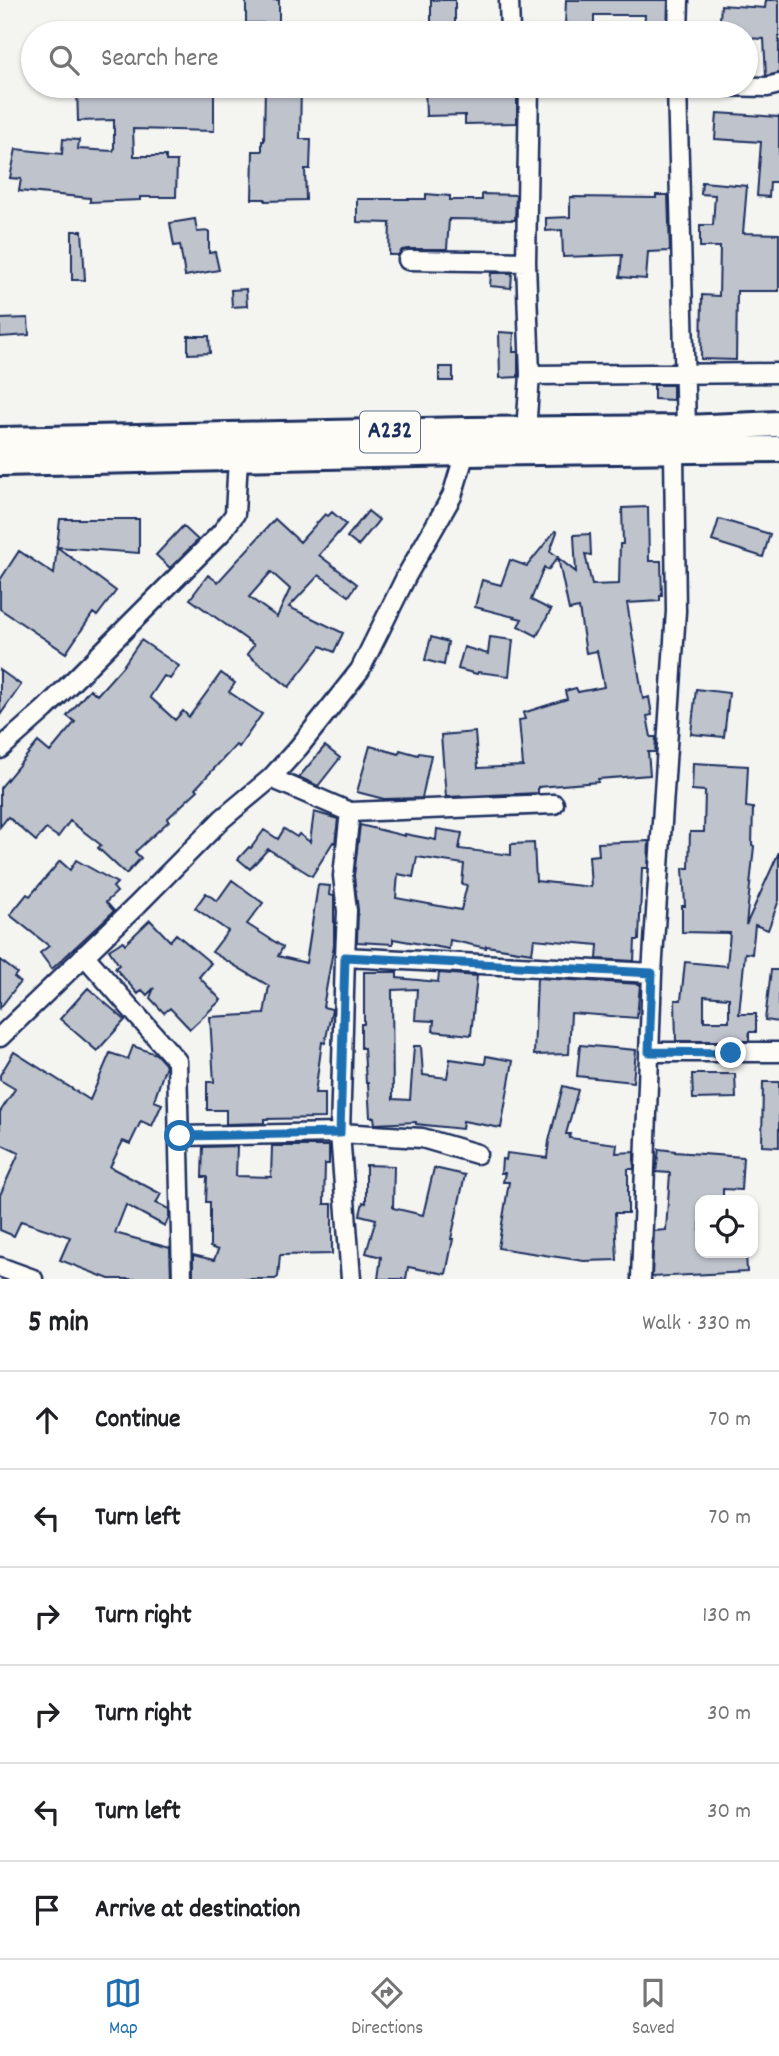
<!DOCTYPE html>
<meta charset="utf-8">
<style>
body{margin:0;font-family:Dekko,sans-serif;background:#f6f6f6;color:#202124}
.controls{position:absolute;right:21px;bottom:21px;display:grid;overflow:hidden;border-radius:14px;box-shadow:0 2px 5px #0004}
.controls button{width:63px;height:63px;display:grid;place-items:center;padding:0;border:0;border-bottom:2px solid #e0e0e0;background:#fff;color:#202124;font:35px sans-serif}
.stop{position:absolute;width:21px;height:21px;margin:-16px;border:5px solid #1f6fb2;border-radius:50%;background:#fff}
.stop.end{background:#1f6fb2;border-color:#fff;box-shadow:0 2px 7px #0008}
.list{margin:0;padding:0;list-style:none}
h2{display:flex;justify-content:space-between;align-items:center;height:91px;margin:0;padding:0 28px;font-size:30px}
h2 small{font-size:23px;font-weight:400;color:#757577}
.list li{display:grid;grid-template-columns:46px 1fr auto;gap:21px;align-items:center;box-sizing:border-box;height:98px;padding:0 28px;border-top:2px solid #e0e0e0}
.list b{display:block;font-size:26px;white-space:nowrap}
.list em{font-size:23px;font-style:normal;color:#757577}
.icon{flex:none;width:38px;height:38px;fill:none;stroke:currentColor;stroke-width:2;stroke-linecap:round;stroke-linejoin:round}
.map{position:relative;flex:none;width:779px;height:1279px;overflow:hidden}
.search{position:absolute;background:#fff;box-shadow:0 2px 5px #0004;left:21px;right:21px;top:21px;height:77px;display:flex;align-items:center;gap:18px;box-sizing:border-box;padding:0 24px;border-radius:38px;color:#757577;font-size:26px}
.sheet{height:679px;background:#fff}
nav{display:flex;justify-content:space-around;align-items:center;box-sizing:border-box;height:98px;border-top:2px solid #e0e0e0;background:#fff;font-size:19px;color:#757577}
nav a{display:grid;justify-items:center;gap:4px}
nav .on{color:#1f6fb2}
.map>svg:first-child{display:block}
.building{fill:#bfc3cc;stroke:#1b2f5e;stroke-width:2;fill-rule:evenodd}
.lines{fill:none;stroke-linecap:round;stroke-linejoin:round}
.minor-casing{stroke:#1b2f5e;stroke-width:23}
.highway-casing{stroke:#1b2f5e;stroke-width:30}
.minor{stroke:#fdfcf7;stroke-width:18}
.highway{stroke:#fdfcf7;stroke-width:24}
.route{stroke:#1f6fb2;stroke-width:9}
.labels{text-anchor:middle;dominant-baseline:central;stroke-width:5;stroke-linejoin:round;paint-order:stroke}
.shield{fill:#fdfcf7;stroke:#5f6c8c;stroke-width:2}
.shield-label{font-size:24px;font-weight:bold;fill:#1b2f5e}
</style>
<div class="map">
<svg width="779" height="1279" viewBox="0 0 779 1279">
<rect width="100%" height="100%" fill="#f4f4f1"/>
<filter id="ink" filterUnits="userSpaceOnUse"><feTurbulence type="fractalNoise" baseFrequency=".0143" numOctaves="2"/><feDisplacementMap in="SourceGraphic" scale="14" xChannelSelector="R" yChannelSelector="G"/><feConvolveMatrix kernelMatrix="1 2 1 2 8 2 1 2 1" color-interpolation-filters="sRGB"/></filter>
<g filter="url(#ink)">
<path class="building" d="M246 0H279V33H263V23H246Z
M431 0H455V33H431Z
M566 0H668L667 33H644L645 15H594V27H565Z
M766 0H779V73L766 76 764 39 746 38V33H719L721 5 765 8Z
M77 86H214V131L133 129 134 156H166V161H177L176 197H140V200L90 202V198L19 191 21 179 10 178 16 149 62 154 63 139 79 140 78 149 113 151 114 149V120L78 121Z
M265 86H301L300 139H311L310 169H305L306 200 265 201V199H252L253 151H262V141H264Z
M425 86H517V123L465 124V115L426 116Z
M717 113 779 117V182H770L769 197 757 196 761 142 715 139Z
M702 182 747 186 743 233 779 234V291H737L736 360 701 359 702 295 719 296 720 247H700V225H713L715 195 701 194Z
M426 194 450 196V200H482V194L516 195 515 220 449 219 447 249H408L402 250 398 255H389L390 223 357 222V199H426Z
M656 195H668L670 251 648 252 646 279 620 277 622 255 563 257 562 230 546 231V218L570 217V197L656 198Z
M195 219 197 232 209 231V253L215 252 219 270 185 276 180 245 174 246 170 223Z
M72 231H82L85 280H72Z
M491 273H512L511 288 490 286Z
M246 289 247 306 232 307 231 290Z
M28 318 29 335 0 337V319Z
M499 332 514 333 513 352H518V377L500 378Z
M188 336H209L210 353 188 354Z
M439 367H453V381H439Z
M654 385H673V400L654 399Z
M648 507 649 561H661L662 596H660V601L627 603 643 699 649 697 652 715 647 716 651 737H656L655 752H648L650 775 598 779V782L538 787V793L446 797 441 735 475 732 478 768 523 766 519 720 525 719 523 713 567 699 565 691 576 688 578 692 604 687 597 651 586 653 579 608 569 610 558 558 576 572 574 535 590 534 591 555 585 554 592 585 619 584 620 544H623L622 508Z
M368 511 379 520 358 546 347 537Z
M332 512 346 524 319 555 357 584 349 596 319 575 289 607 343 633 334 652 321 646 289 687 247 654 254 645 190 599 208 575 218 582 275 519 300 542 325 514 328 516ZM271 572 290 589 277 617 249 597Z
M60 519H139V553L57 547 116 591 97 616 93 613 66 653 0 609V580L19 551 54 574Z
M719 519 770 534 763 557 712 541Z
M183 526 198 540 170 568 156 555Z
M555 531 557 532 550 551 558 557 548 570 544 567 531 600 551 610 537 636 518 626 522 619 475 607 482 580 501 585 510 560 527 566Z
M431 637 448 642 444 665 425 660Z
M490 637 513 640 509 676 478 672 477 674 458 669 464 647 488 654Z
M141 640 179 666 170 679 164 676 150 697 175 720 183 711 189 717 221 673 235 683 229 692 262 714 239 747 236 745 196 788 198 790 167 819 169 821 135 852 141 858 126 874 98 848 101 845 70 821 58 837 46 829 36 841 8 817 0 827V788L38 742 50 752 75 722 67 716 90 689 97 695 123 666Z
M0 670 21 685 0 715Z
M696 689 729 693 724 737 691 734Z
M325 746 340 758 318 786 299 777Z
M370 746 399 754 400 750 418 755 419 753 431 755 422 798 384 799 357 792Z
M693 763 748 766 746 807 753 808 752 845 754 846 746 925 779 852V900L768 930 755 925 752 954 745 953 739 1014H756V1032H749V1041H676L675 1000H681L685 962 727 966 730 933 682 932V906H685L683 868H689L690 832H704L705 791 692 790ZM704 996 729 998V1021H704Z
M314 812 338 819 335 843 333 842 312 876 268 849 250 869 238 859 249 847 251 848 264 830 278 839 284 829 297 837 299 834 310 842Z
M360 825 405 836V834L436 840 437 829 462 833 459 849 511 855V844L534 843 536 881 591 887 589 856 599 855 598 843 649 841 648 868H642L639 940H635L634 961 597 959 598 945 534 939 532 953 486 946V948L450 940 449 949 393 939V944L357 942 358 910 354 876ZM417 857 464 864 462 884 467 885 461 910 396 898 398 874 413 877Z
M76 860 117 883 113 887 117 892 106 902 114 911 52 969 40 953 49 946 10 915 27 894 30 896 60 861 70 870Z
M232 880 263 903 247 924 283 947 278 956 306 963 318 885 330 886 329 895 334 896V945L323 1007 332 1009 325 1043 322 1042 315 1093H325V1118L264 1119V1123L226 1124V1110H207V1082H214L210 1017 264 1014 269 986 212 952 228 931 195 908 206 893 217 901Z
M150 920 170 941 176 934 211 963 199 977 221 1000 190 1029 170 1008 164 1013 150 998 154 988 147 995 142 990 138 994 115 968 119 965 109 950 123 941 125 944Z
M0 960 17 973 14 977 20 982 0 1008Z
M771 970H779V1022L765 1020Z
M364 972H397V978L438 982 439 973 477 976 471 1035 433 1031 434 1021 415 1020 417 989 392 990 393 1099 410 1100 414 1046H421L423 1075 447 1078 450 1059 485 1064 486 1056 513 1061 501 1128 463 1121 462 1129 416 1124V1122L375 1124 374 1117H370L368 1083H366L364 1048H361V1024H364Z
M537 978 640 984 637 1018 571 1013 569 1054 534 1055Z
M88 988 125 1020 97 1051 60 1019Z
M580 1045 636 1050 633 1082 577 1076Z
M133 1046 156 1054 166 1065 154 1101 162 1104 152 1126 141 1121 130 1144 123 1141 110 1167 161 1194 156 1203 169 1209V1217L165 1226 126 1205 115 1233 170 1248 171 1279H109L60 1260 70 1237 21 1221 14 1236 0 1230V1195L19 1153 0 1144V1112L15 1089 0 1080V1075L14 1052 90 1100 110 1053 128 1059Z
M692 1074H735L736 1098 693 1099Z
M763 1082H779V1147L762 1146Z
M563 1086 578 1090 566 1134H570L569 1138 617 1144 616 1153 634 1152V1169H628V1213H615L617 1260 584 1261 498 1248 509 1182H503L505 1173H501L502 1159 506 1160 507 1153 547 1158 549 1141Z
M237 1146 236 1176 271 1177 272 1146H329V1164H325L324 1204H332V1254L280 1255 278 1277 275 1279H193V1255L214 1260 218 1250 210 1247V1202H206L207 1177H202L203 1147Z
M659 1149 675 1151V1152L743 1157 741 1190 723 1189V1200H700V1253H746L747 1272 652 1277 654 1231 666 1230 670 1173 656 1172Z
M366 1165 394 1166 393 1208 423 1215 434 1168 465 1175 451 1239H453L446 1274 408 1267 406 1279H378L381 1257 366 1253 376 1219 360 1215 363 1202 366 1203Z"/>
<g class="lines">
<defs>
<path id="minor" d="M509 0 510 33
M678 33 679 0
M677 86 686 428
M717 86 767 87 779 84
M408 260 526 262
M530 375 779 373
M526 431 530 375 526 262 529 86
M0 749 45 709 221 533 235 514 238 458
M271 778 350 812 554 804
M84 955 177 1061 182 1279
M345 957 347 911 343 876 350 812
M0 1037 136 906 222 819 271 778 299 747 360 670 407 575 452 496 465 453
M649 1052H779
M179 1136 340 1133 422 1138 477 1154
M0 1267 33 1279
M351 1279 340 1133 345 957 652 973
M641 1279 652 973 676 611 674 452"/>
<path id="highway" d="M0 440 469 430 686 428 779 424
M0 463 465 453 779 449"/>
</defs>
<use href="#minor" class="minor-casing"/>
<use href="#highway" class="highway-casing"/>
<use href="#minor" class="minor"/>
<use href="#highway" class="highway"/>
</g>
</g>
<g class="lines" filter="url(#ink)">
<path class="route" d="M180 1136 340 1133 345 957 652 973 649 1052 731 1053"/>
</g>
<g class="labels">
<rect class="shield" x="360" y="411.5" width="60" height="41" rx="5"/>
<g class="shield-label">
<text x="390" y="432">A232</text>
</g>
</g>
</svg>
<div class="controls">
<button><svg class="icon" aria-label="locate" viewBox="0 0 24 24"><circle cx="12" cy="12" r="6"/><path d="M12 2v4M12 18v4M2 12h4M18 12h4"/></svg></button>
</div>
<div class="stop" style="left:180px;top:1136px"></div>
<div class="stop end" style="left:731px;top:1053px"></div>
<div class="search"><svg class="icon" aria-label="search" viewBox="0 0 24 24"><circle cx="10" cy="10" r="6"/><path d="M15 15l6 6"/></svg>Search here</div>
</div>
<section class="sheet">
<h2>5 min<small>Walk · 330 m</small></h2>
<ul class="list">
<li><svg class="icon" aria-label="ahead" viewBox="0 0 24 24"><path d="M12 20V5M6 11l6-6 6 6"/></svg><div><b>Continue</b></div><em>70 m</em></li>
<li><svg class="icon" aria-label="left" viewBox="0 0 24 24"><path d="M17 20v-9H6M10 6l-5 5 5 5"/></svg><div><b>Turn left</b></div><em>70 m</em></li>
<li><svg class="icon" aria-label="right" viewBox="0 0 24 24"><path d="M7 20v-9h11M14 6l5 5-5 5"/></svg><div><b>Turn right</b></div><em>130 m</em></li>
<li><svg class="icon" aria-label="right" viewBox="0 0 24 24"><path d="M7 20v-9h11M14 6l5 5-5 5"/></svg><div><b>Turn right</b></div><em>30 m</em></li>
<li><svg class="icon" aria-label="left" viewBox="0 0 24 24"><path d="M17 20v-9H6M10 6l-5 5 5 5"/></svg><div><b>Turn left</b></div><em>30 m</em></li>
<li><svg class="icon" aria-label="arrive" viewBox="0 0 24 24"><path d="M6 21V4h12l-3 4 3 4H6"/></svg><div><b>Arrive at destination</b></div></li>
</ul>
</section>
<nav>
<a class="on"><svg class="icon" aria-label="map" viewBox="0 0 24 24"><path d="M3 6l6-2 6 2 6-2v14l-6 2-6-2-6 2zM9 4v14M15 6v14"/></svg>Map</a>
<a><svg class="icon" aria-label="directions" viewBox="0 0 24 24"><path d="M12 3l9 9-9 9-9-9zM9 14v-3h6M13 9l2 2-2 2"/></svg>Directions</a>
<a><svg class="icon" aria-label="saved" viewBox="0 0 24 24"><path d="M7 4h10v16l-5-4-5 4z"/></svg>Saved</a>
</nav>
